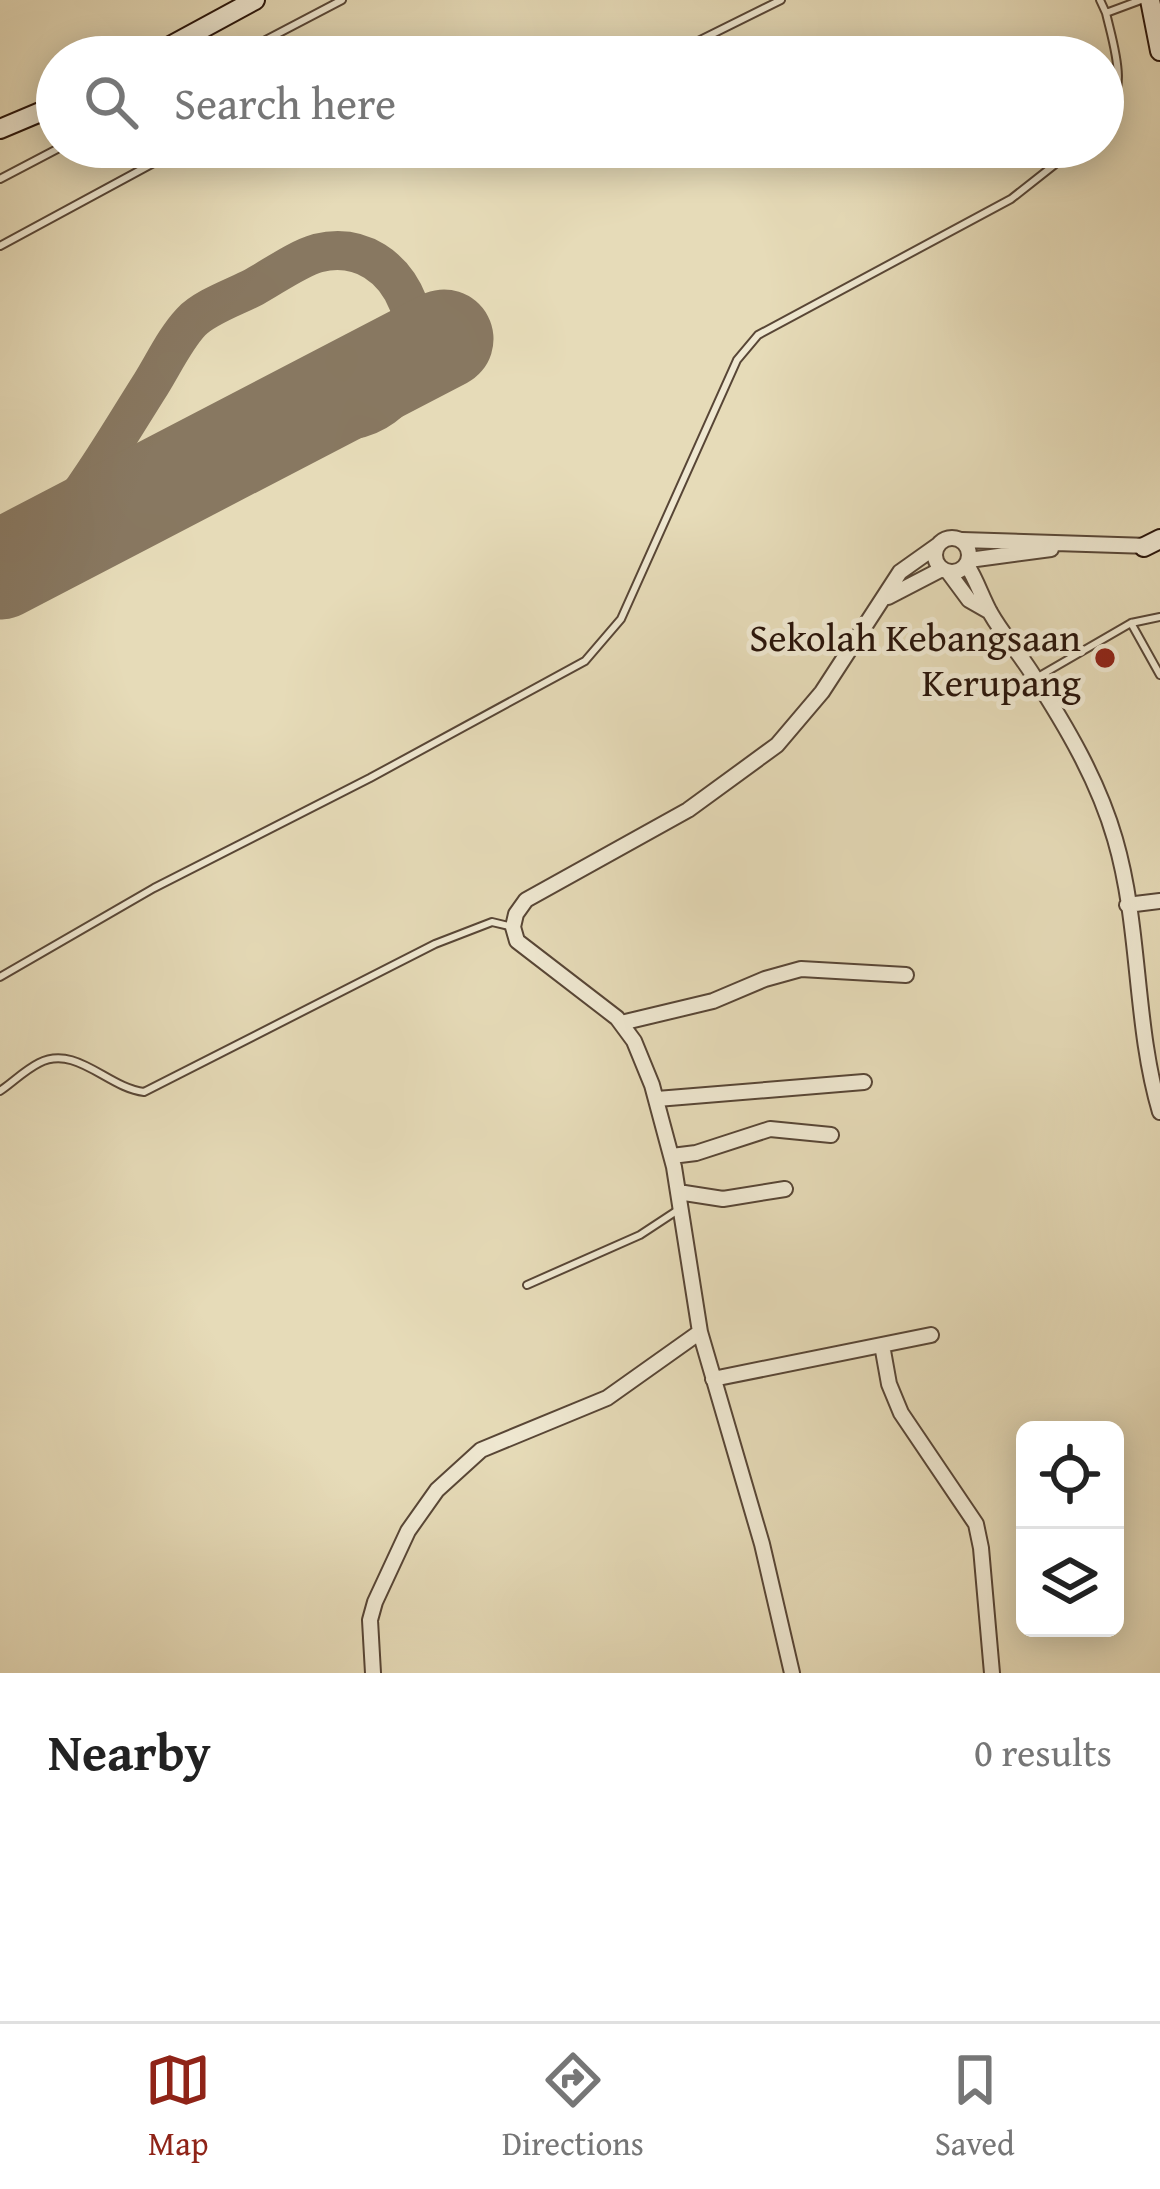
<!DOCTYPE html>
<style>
body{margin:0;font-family:"Gentium Book Plus",serif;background:#f2f2f2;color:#222}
.controls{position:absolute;right:36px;bottom:36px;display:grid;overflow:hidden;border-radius:18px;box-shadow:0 6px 30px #0003}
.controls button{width:108px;height:108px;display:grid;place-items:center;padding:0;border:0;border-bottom:3px solid #e0e0e0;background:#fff;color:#222;font:60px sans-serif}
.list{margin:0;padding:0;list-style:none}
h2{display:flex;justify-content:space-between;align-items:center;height:156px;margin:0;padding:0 48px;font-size:51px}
h2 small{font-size:39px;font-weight:400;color:#767676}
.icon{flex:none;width:66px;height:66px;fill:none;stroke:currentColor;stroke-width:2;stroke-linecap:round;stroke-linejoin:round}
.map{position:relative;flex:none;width:1160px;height:1673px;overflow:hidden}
.search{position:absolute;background:#fff;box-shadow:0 6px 30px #0003;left:36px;right:36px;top:36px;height:132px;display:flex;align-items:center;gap:30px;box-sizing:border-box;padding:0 42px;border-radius:66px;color:#767676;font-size:45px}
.sheet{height:348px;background:#fff}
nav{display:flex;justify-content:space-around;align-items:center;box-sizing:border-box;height:168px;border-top:3px solid #e0e0e0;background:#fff;font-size:33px;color:#767676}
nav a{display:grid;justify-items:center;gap:6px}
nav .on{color:#8f2418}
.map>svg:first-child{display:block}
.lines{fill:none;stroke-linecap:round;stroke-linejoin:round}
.taxiway{stroke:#887861;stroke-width:39}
.runway{stroke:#887861;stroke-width:99}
.service-casing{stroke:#584636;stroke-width:10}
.minor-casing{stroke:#584636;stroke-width:18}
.secondary-casing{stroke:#29140a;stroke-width:22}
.service{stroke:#efe8d1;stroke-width:6}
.minor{stroke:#efe8d1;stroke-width:14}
.secondary{stroke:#efe8d1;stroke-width:18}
.poi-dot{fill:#8f2418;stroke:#efe8d1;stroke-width:4.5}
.labels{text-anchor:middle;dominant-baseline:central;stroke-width:10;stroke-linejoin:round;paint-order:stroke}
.poi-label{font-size:39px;fill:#29140a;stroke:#efe8d1;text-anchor:end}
</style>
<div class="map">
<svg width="1160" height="1673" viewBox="0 0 1160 1673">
<rect width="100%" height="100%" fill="#e6dbb8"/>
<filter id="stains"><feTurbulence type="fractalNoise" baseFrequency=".00167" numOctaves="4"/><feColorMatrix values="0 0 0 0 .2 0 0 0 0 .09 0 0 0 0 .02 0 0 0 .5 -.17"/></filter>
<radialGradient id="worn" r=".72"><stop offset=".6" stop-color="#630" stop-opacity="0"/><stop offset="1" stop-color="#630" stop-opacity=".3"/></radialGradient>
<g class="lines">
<path class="taxiway" d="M30 554C80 504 114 442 151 384 163 365 175 339 191 322 205 307 235 297 254 287 274 276 297 259 318 253 406 232 449 357 383 407 345 435 301 411 262 434"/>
<path class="runway" d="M0 570 444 339"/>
<defs>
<path id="service" d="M1100 0 1106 13
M233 57 342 0
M666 57 781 0
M1103 122C1129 88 1115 51 1106 13L1141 0
M0 179 61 147
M0 246 183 147
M1160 617 1131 623 1160 675
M1036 678 1131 623
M0 977 154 888 370 778 585 661 621 619 737 360 758 335 1011 199 1077 147
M0 1091C13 1082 25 1070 39 1063 76 1044 108 1088 144 1092L435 944 492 922 513 927
M527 1285 640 1235 678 1210"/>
<path id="minor" d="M935 555a17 17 0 1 1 34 0a17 17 0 1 1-34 0Z
M962 540 1149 546
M969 560 1051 549
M967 565C977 581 982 598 991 614 1003 635 1020 654 1033 675 1066 726 1098 780 1115 839 1141 928 1134 1024 1160 1112
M949 573 969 600 990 612
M888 597 942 569
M1127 905 1160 901
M621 1023 713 1001 765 979 801 969 906 975
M657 1099 864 1082
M672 1156 696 1153 770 1129 831 1135
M678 1192 723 1199 785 1189
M882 1345 889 1384 901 1413 976 1524 981 1548 992 1673
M713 1379 931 1335
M373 1673 370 1620 375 1602 408 1531 437 1490 481 1450 607 1398 700 1332
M792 1673 762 1544 700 1332 674 1167 652 1085 634 1041 617 1018 517 941 513 927 516 914 526 900 688 810 777 745 822 692 900 572 938 545"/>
<path id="secondary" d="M1150 0 1160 51
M150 57 255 0
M0 129 57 105
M1144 547 1160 539"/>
</defs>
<use href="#service" class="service-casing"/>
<use href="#minor" class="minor-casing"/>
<use href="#secondary" class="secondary-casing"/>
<use href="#service" class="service"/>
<use href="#minor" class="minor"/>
<use href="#secondary" class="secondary"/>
</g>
<circle class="poi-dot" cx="1105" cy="658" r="12"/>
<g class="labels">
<g class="poi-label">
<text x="1081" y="636">Sekolah Kebangsaan<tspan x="1081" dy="45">Kerupang</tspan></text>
</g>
</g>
<rect width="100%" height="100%" filter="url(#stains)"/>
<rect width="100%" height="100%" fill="url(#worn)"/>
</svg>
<div class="controls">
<button><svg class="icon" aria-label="locate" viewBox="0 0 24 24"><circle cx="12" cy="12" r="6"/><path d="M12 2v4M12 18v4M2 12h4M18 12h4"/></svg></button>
<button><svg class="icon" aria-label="layers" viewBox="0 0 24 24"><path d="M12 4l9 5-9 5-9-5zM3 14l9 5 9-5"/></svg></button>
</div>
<div class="search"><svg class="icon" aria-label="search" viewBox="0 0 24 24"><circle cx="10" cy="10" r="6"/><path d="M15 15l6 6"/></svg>Search here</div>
</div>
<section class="sheet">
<h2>Nearby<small>0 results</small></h2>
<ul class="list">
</ul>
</section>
<nav>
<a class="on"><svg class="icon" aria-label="map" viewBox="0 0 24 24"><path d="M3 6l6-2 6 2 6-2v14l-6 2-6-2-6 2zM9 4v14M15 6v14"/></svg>Map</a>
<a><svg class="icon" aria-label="directions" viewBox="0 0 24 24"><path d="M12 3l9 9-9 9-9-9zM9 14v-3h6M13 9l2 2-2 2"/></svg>Directions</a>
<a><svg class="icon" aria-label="saved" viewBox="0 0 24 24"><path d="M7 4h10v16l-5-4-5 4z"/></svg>Saved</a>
</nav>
